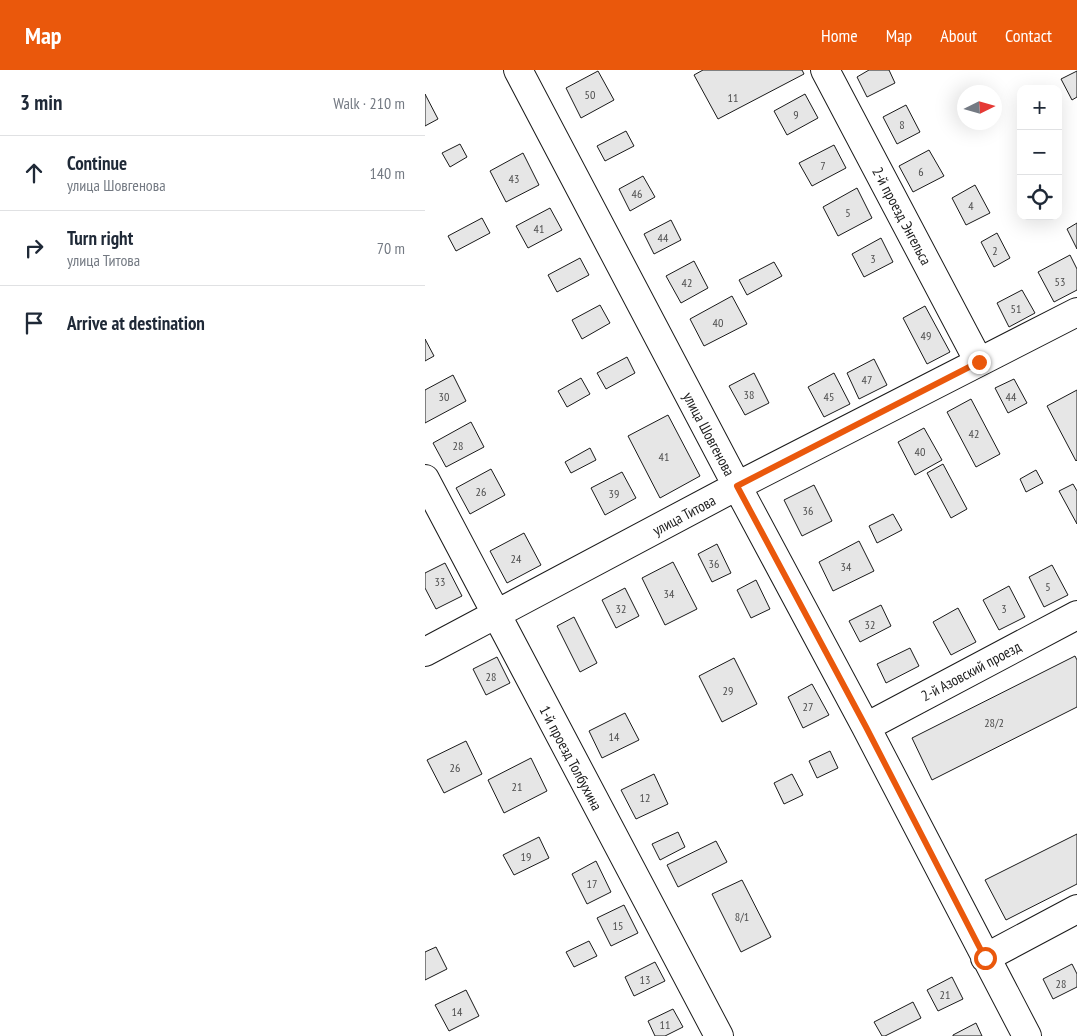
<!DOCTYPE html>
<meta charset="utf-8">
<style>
body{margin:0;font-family:"PT Sans Narrow",sans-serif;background:#f6f6f7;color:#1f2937}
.controls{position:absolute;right:15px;top:15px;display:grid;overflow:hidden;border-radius:10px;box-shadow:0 5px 20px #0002}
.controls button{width:45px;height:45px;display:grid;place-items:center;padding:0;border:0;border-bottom:1px solid #e0e1e3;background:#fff;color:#1f2937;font:25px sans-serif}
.compass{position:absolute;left:532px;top:15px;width:45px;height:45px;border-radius:50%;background:#fff;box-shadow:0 5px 20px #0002;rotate:85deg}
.stop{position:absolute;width:15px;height:15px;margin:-11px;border:4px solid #ea580c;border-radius:50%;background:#fff}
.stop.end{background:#ea580c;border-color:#fff;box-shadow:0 1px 5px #0008}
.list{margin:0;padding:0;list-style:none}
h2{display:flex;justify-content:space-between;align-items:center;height:65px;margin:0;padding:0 20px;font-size:21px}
h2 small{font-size:16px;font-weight:400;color:#747a83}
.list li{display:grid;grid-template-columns:32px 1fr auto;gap:15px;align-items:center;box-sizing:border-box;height:75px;padding:0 20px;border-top:1px solid #e0e1e3}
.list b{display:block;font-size:19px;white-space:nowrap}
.list p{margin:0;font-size:16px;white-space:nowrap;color:#747a83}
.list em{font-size:16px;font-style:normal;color:#747a83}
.icon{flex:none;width:28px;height:28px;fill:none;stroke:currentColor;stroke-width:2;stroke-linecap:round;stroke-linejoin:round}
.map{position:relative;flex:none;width:652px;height:966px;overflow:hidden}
header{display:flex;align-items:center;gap:30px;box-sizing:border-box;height:70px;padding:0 25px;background:#ea580c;color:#fff}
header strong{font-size:24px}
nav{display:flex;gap:28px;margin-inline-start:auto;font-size:18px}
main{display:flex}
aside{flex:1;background:#fff}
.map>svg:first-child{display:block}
.building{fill:#e6e6e6;stroke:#1a1a1a}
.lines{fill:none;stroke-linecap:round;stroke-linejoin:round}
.minor-casing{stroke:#1a1a1a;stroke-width:30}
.minor{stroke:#fff;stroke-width:28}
.route{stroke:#ea580c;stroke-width:6}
.labels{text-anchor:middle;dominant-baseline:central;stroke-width:4;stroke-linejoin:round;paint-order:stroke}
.number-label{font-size:12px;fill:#4d4d4d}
.street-label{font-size:15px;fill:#1a1a1a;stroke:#fff}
</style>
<header>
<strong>Map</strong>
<nav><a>Home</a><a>Map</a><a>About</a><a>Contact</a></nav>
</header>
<main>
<aside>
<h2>3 min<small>Walk · 210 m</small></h2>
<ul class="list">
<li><svg class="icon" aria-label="ahead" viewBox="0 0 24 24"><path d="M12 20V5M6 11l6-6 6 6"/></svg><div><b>Continue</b><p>улица Шовгенова</p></div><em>140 m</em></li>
<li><svg class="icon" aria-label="right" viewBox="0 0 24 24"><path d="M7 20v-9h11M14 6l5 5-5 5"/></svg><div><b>Turn right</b><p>улица Титова</p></div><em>70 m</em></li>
<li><svg class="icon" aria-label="arrive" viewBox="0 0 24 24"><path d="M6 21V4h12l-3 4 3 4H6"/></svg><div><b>Arrive at destination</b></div></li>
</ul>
</aside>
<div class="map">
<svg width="652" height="966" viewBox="0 0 652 966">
<rect width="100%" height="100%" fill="#fff"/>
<path class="building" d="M278 0H377L379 4 293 49 269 5Z
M444 0H464L470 13 442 27 432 7Z
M173 1 189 30 156 48 141 18Z
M652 1V27L647 30 636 9Z
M0 24 13 49 0 56Z
M380 24 393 48 362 65 349 41Z
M481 35 495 62 472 74 458 47Z
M201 61 209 76 180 91 172 76Z
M35 74 42 87 25 97 17 83Z
M409 75 421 98 387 116 374 93Z
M504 80 519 106 488 122 474 96Z
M98 83 114 115 81 132 65 101Z
M218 106 230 127 205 141 194 119Z
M550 115 565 143 541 155 527 128Z
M432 118 447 148 413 166 398 137Z
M125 138 137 160 103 178 91 156Z
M57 148 65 163 31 181 23 166Z
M246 150 256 170 229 184 219 164Z
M652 153V179L642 159Z
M572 163 585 188 569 197 556 172Z
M456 168 468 192 439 207 427 184Z
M645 185 652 199V220L629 232 613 202Z
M155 188 164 205 132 222 123 205Z
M269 191 283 218 256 233 241 206Z
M349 192 357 206 322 225 314 210Z
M597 220 610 243 584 257 572 233Z
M307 226 322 254 279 276 265 249Z
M175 235 185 253 157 269 147 250Z
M500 236 525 282 502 294 478 248Z
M0 269 9 286 0 291Z
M202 287 210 303 181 319 172 303Z
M449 289 462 315 434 329 422 303Z
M329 303 344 333 320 345 304 316Z
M409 303 425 334 399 347 383 317Z
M28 305 41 331 0 353V320Z
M156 308 165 324 142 337 133 321Z
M589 309 602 333 583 343 570 318Z
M652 320V390L651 391 622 336Z
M546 329 575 384 551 397 522 342Z
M243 345 275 406 235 428 203 366Z
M46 352 59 377 21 397 8 373Z
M499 358 517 390 490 405 473 372Z
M165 378 171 390 146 403 140 392Z
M518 394 542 439 526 448 502 403Z
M66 399 80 425 45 444 31 418Z
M611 400 618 413 601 422 595 409Z
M197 402 211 428 180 445 166 418Z
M648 414 652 421V454L634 421Z
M389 415 407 451 377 466 359 430Z
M468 444 477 460 452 473 444 456Z
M99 463 116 495 82 513 65 481Z
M434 471 449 501 408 521 394 492Z
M292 474 306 503 287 512 273 484Z
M248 492 272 539 240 555 217 508Z
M20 493 37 526 11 539 0 518V503Z
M627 495 643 525 619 537 604 507Z
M331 510 345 539 326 548 312 520Z
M584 516 600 547 574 560 558 530Z
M200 518 214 546 191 558 177 530Z
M456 535 466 556 435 572 424 551Z
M533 538 551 572 526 585 508 552Z
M149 547 172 593 155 602 132 556Z
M485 578 494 596 461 613 452 594Z
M650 586 652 590V637L507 710 487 668Z
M72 587 85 613 61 625 48 599Z
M309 588 332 634 297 652 274 606Z
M387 614 404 645 378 658 363 627Z
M200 643 214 670 177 688 164 661Z
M41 671 57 704 19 723 2 690Z
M405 681 413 698 392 708 384 691Z
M106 688 122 721 79 743 63 710Z
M229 704 243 734 211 749 196 720Z
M367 704 378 725 359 734 349 713Z
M253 762 260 777 235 790 227 774Z
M652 764V814L581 850 560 810Z
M114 767 124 788 89 805 78 785Z
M291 771 302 792 253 817 242 795Z
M171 791 186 822 162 834 147 804Z
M317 810 346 867 316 882 287 824Z
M199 835 213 863 186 876 172 848Z
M164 871 172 886 149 897 141 882Z
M11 877 22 899 0 910V882Z
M230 892 240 911 209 926 200 907Z
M647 894 652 904V917L628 929 618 909Z
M527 907 538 929 513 941 502 920Z
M41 920 54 946 24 961 10 935Z
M488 932 496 948 460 966H457L449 952Z
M248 939 258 957 240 966H230L223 951Z
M551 953 557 966H528V965Z"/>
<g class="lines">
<defs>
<path id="minor" d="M93 0 312 416 441 657 602 966
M400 0 554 292
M0 409 294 966
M0 582 312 416 652 242
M441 657 652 545
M560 888 652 839"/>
</defs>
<use href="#minor" class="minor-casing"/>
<use href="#minor" class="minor"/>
</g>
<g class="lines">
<path class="route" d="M554 292 312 416 441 657 560 888"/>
</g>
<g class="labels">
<g class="number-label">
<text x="165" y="24">50</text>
<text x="308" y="27">11</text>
<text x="371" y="44">9</text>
<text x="477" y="54">8</text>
<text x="398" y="95">7</text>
<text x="496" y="101">6</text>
<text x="89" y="108">43</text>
<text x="212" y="123">46</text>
<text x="546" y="135">4</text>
<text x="423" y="142">5</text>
<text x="114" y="158">41</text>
<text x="238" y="167">44</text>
<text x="570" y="180">2</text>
<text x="448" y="188">3</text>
<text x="635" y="211">53</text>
<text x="262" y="212">42</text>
<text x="591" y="238">51</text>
<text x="293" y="252">40</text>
<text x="501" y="265">49</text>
<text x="442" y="309">47</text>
<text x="324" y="324">38</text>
<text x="19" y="326">30</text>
<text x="404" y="326">45</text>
<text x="586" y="326">44</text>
<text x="549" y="363">42</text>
<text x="33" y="375">28</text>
<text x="495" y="381">40</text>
<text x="239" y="386">41</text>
<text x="56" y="421">26</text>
<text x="189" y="423">39</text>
<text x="383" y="440">36</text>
<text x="91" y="488">24</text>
<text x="289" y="493">36</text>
<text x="421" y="496">34</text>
<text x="15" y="511">33</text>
<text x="623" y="516">5</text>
<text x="244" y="523">34</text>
<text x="196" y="538">32</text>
<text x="579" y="538">3</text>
<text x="445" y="554">32</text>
<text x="66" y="606">28</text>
<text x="303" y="620">29</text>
<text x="383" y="636">27</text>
<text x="569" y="652">28/2</text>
<text x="189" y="666">14</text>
<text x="30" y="697">26</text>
<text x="92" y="716">21</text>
<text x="220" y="727">12</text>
<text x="101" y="786">19</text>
<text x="167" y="813">17</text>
<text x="317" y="846">8/1</text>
<text x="193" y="855">15</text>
<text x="220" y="909">13</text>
<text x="636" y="913">28</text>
<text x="520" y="924">21</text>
<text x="32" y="941">14</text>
<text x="240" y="954">11</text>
</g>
<g class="street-label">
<text transform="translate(477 146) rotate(62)">2-й проезд Энгельса</text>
<text transform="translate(284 364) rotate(62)">улица Шовгенова</text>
<text transform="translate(259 445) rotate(-28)">улица Титова</text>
<text transform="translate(546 601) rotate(-28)">2-й Азовский проезд</text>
<text transform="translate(146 688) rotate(62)">1-й проезд Толбухина</text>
</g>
</g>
</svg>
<div class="controls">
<button>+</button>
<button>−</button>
<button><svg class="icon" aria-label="locate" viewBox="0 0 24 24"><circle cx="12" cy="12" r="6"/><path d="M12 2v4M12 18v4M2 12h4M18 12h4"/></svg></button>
</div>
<svg class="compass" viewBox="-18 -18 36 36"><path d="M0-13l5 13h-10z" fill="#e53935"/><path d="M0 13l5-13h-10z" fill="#747a83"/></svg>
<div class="stop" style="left:560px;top:888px"></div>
<div class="stop end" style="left:554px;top:292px"></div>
</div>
</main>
